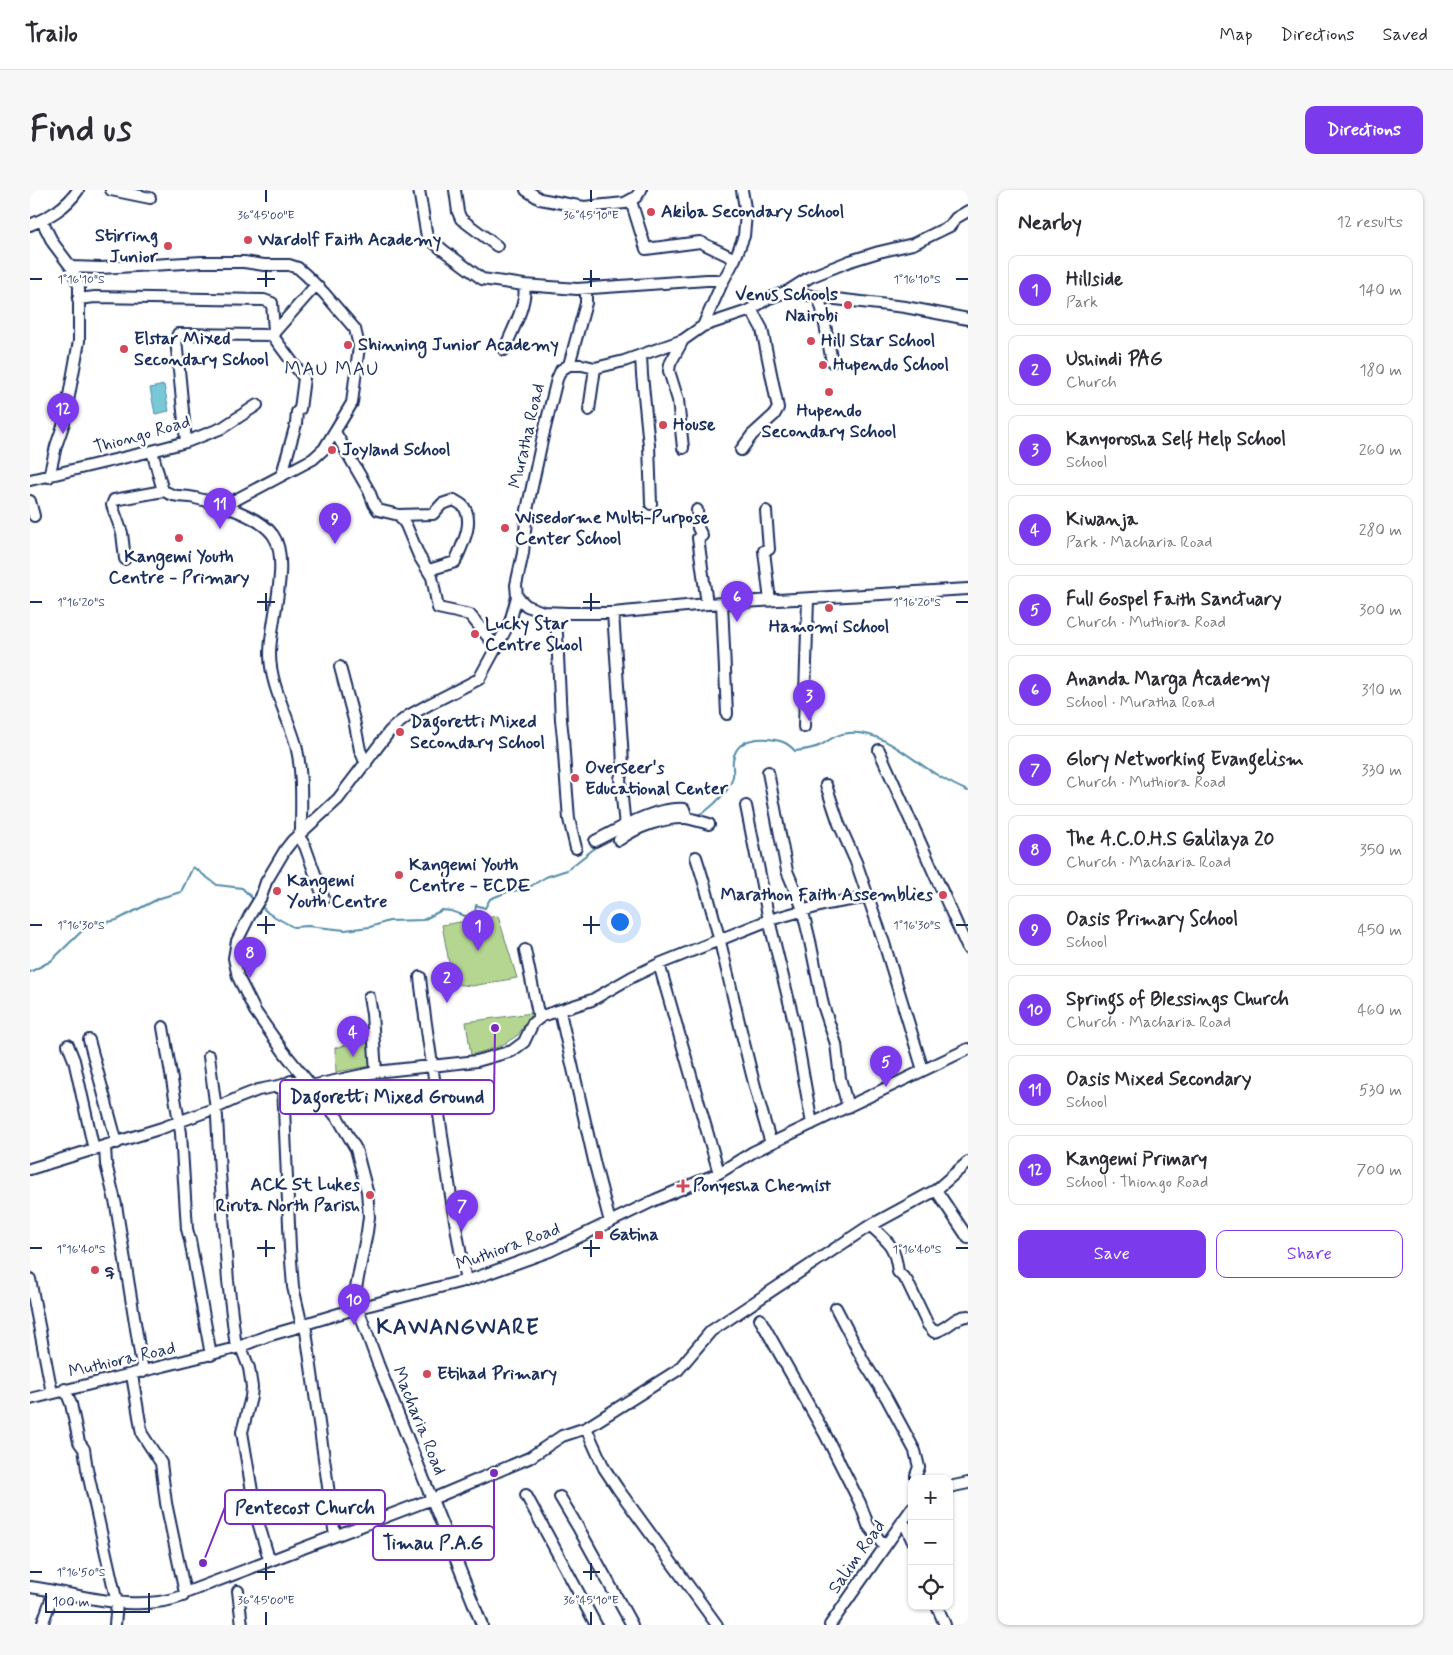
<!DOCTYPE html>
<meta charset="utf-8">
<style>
body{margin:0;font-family:Mynerve,sans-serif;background:#f7f7f7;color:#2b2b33}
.controls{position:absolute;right:15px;bottom:15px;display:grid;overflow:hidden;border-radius:10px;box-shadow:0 1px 4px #0004}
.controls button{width:45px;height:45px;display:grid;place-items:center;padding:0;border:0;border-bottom:1px solid #e1e1e2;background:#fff;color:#2b2b33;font:25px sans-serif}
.scale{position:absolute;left:15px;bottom:12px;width:105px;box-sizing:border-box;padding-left:5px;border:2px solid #1b2f5e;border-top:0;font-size:14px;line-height:18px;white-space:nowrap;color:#1b2f5e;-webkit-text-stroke:4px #fff;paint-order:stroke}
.you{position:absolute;left:589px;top:731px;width:18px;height:18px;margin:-12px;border:4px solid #fff;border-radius:50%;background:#1a73e8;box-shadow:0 0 0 8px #1a73e833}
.badge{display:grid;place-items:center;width:32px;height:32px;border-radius:50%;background:#7c3aed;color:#fff;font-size:16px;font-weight:700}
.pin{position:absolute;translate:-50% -41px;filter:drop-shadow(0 1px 2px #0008)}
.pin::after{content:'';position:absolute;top:26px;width:18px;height:15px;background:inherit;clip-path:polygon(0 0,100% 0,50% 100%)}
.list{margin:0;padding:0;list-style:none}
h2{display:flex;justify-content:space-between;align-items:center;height:65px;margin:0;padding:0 20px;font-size:21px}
h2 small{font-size:16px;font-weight:400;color:#7c7c81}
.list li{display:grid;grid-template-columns:32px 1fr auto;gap:15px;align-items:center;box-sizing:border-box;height:70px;margin:0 10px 10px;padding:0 10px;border:1px solid #e1e1e2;border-radius:10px}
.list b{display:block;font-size:19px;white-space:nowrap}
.list p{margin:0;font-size:16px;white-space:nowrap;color:#7c7c81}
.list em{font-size:16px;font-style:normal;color:#7c7c81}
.actions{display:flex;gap:10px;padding:15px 20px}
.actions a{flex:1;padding:11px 0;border:1px solid #7c3aed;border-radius:10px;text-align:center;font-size:18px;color:#7c3aed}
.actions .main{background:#7c3aed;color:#fff}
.icon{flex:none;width:28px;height:28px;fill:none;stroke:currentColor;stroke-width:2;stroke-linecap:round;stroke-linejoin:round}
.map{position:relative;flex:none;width:938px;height:1435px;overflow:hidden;border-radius:10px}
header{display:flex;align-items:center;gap:30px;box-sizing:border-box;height:70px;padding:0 25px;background:#fff;border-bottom:1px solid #e1e1e2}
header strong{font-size:24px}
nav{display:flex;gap:28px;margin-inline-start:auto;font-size:18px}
.intro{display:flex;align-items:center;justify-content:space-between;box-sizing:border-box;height:120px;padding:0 30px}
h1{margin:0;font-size:35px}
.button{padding:12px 22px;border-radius:10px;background:#7c3aed;color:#fff;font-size:18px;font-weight:700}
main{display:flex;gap:30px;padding:0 30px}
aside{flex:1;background:#fff;border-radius:10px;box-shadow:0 1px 4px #0004}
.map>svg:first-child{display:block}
.green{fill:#b5d690;stroke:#688277}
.water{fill:#79c8d6;stroke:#538ba6}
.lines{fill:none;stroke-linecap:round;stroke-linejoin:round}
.stream{stroke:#538ba6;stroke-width:2}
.minor-casing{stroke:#1b2f5e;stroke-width:14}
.minor{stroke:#fff;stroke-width:10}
.ticks{fill:none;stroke:#1b2f5e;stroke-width:2}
.poi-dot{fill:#d1495b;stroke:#fff;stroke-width:2}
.labels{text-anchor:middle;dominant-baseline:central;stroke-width:5;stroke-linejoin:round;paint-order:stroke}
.poi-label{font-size:18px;font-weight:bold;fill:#1b2f5e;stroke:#fff;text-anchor:start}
.street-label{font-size:18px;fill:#1b2f5e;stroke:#fff}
.neighbourhood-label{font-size:19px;letter-spacing:1px;fill:#1b2f5e;stroke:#fff}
.district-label{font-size:22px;font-weight:bold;letter-spacing:1px;fill:#1b2f5e;stroke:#fff}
.ticks-label{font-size:12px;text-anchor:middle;fill:#1b2f5e;stroke:#fff;stroke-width:5;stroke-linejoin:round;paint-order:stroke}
.leader{fill:none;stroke:#7b2cbf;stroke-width:2}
.callout-dot{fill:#7b2cbf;stroke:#fff;stroke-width:2}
.callout{fill:#fff;stroke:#7b2cbf;stroke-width:2}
.callout-label{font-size:19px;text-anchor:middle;font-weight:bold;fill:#1b2f5e}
</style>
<header>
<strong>Trailo</strong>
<nav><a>Map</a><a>Directions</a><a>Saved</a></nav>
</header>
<div class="intro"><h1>Find us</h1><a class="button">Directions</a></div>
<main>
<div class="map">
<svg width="938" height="1435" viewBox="0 0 938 1435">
<rect width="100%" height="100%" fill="#fff"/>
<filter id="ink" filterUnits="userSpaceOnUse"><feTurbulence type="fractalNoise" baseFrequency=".02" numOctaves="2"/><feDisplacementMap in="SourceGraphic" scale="10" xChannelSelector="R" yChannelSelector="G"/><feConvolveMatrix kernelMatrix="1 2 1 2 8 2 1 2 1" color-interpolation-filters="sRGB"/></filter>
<g filter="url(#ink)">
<path class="green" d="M468 726 487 788 442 796 423 794 412 735Z
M502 823 488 845 471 856 441 865 436 832Z
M339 849 342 876 306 882 305 858Z"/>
<path class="water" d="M134 195 139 221 125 224 120 198Z"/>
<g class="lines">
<path class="stream" d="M665 625C673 624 677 620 684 614 692 606 701 598 703 586 704 581 702 575 703 570 706 551 722 548 738 549 750 550 757 552 765 561 774 560 783 559 791 555 801 549 807 544 819 543 853 540 880 569 907 585 917 591 928 597 938 601
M231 716 238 723 263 737 278 736 315 740 340 737 359 731 393 730 412 720 421 721 438 727 445 724 446 715 455 718 460 709 477 702 496 699 516 687 537 680 570 654
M0 782 21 771 56 737 87 730 130 708 151 702 163 677 187 695 212 698 225 711"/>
<defs>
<path id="minor" d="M81 0 120 8
M389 0 397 47 413 60 452 89 494 95 547 99 677 90H686L692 93
M425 0 428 22 431 29 467 56
M496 0 510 9 554 17 595 13 606 7 611 0
M601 11 616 59 670 52 705 69
M12 31 23 53 41 77 49 96V151L34 233 26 256 19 287
M0 35C19 27 36 18 48 0
M41 77 71 78 172 72H214L234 75H259L268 78 276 85 294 103 325 139 329 156 322 213 294 259 283 269 192 317
M758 101 788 107 875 117 938 129
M788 107 792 119 802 172
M48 109 65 107 234 110 242 113 244 141
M673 136 718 121 737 109 758 101 780 87 820 71 849 62 883 54 920 36 926 28 938 21
M474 160C481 143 498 113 494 95
M611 165 612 185 619 255 621 314
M539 175 556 113V99
M559 220 565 178
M305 242 339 301 344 314 348 320 369 325 376 335 389 366 402 387 408 418 440 425 467 458
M156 252 146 149 148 144 242 145
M653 258 648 210 639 181 640 174 653 150
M711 260 722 245 744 225 748 218 732 139 721 119
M122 261 133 301C137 302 139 304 143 305 150 307 158 306 165 308 187 313 230 326 243 345 261 370 240 432 240 464 240 495 258 526 266 555 273 584 271 613 271 642
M252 284 266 234 267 222 270 219 274 188 242 145 286 95
M0 290 122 261 156 252 192 238 227 215
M0 311 4 326
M667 320 668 338 672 346 668 348 677 414
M736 321 739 359 734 361 740 411
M369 325 403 324 412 314 424 310C427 312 432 314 434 317 445 333 431 357 425 372L399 380
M95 369 92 343 82 315 84 310 133 301
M487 407 497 416 513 422 538 423H583L677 414 938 399
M692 413 697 524
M526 423 531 530 533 548 535 578 539 629 546 658
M583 423 592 554 593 577 590 589 596 645
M310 477 324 530 330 560 336 574
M774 537 778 409
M849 560 938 759
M738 582 757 681 771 714 780 751 793 815 806 854 810 888 818 917
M796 595 809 634 826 672 854 753 893 880
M716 616 739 730 764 832 782 934
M268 645 275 656 294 709
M589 650C606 637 634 627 656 628 663 629 672 632 679 634
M565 651C591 638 624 617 654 619L657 628
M666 667C697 761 711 859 741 953
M495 760 509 828
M629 774 689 983
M390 787C394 826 401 864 406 903 415 966 423 1029 436 1091
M339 807 342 824 346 882
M530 822 565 975 580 1032
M133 837 151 943 157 1039 160 1050 181 1165
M59 850 87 953
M38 855 44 870 64 960
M179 866 187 927 190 983 198 1091 206 1158
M253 895 260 1058 263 1097 272 1136
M281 896 346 882 447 871 482 861 494 852 503 833 512 826 562 810 602 787 629 774 739 730 797 714 838 707
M75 957 76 974 86 1015 113 1182
M0 979 132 938 186 918 210 907 228 900 253 895 261 891H277
M906 1000 938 1048
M841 1036C860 1053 865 1057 868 1082L877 1091 898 1135 904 1142C917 1140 924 1126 938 1126
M0 1089 22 1203
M806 1118 834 1172 856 1207 885 1261 889 1277 886 1285V1289
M730 1129 795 1244 830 1313 838 1335 854 1356
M275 1134 305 1346
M211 1157 219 1178 222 1197 221 1207 212 1242 226 1325 239 1369
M102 1185 112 1244 131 1273 136 1313 155 1403
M35 1199 41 1214 49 1252 54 1259 57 1279 87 1413 85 1435
M0 1209 206 1158 237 1146 272 1136 275 1134 328 1118 445 1088 520 1061 625 1010 689 983 723 962 938 859
M919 1297 938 1293
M496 1305 566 1435
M530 1307 549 1339 602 1435
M873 1330 882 1350
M0 1397C50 1404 103 1424 153 1406L155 1403 402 1309 499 1268 532 1246 556 1238
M208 1401 212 1435
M907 1416 915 1435
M12 1435 24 1401
M452 1435 348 1174 326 1113V1098L337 1042 339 1027 337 1001 326 959 309 930 253 861 225 821 208 787 204 768 207 751 220 725 231 707 236 692 255 660 262 651 308 609 359 542 365 536 378 526 398 515 449 489 480 432 487 407 486 395 493 363 497 320 513 246 527 189 531 180 539 175H552L565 178 594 171 653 150 673 136 692 93 705 69 714 46 716 24 712 0
M687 1435 588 1299 574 1278 556 1238 648 1180 681 1141 836 1038 906 1000 938 972
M800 1435 882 1318"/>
</defs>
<use href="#minor" class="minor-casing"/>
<use href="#minor" class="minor"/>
</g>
</g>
<path class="ticks" d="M236 0V12M561 0V12M236 80V97M561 80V97M0 89H12M227 89H245M553 89H570M926 89H938M236 403V421M561 403V421M0 412H12M227 412H245M553 412H570M926 412H938M236 726V744M561 726V744M0 735H12M227 735H245M553 735H570M926 735H938M236 1050V1067M561 1050V1067M0 1058H12M227 1058H245M553 1058H570M926 1058H938M236 1373V1390M561 1373V1390M0 1382H12M227 1382H245M553 1382H570M236 1422V1435M561 1422V1435"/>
<g class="poi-dot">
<circle cx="621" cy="22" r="5"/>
<circle cx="218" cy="50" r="5"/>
<circle cx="138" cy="56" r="5"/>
<circle cx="818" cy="115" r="5"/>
<circle cx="781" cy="151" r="5"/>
<circle cx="318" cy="155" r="5"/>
<circle cx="94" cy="159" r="5"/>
<circle cx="793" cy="175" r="5"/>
<circle cx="799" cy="202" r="5"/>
<circle cx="633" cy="235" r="5"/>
<circle cx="302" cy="260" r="5"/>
<circle cx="475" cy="338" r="5"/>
<circle cx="149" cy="348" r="5"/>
<circle cx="799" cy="418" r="5"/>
<circle cx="445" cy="444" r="5"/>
<circle cx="370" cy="542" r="5"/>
<circle cx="545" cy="588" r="5"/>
<circle cx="369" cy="685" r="5"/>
<circle cx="247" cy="701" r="5"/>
<circle cx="913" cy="705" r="5"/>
<path d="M650.5 988.5h5v5h5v5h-5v5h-5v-5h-5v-5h5z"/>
<circle cx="340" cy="1005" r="5"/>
<rect x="564" y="1040" width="10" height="10" rx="2.5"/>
<circle cx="65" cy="1080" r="5"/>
<circle cx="397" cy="1184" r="5"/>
</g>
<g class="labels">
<g class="poi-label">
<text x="631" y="22">Akiba Secondary School</text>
<text x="128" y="46" text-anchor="end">Stirring<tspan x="128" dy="21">Junior</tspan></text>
<text x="228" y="50">Wardolf Faith Academy</text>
<text x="808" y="105" text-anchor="end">Venus Schools<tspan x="808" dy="21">Nairobi</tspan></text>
<text x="104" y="149">Elstar Mixed<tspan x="104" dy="21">Secondary School</tspan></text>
<text x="791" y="151">Hill Star School</text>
<text x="328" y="155">Shinning Junior Academy</text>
<text x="803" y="175">Hupendo School</text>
<text x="799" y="221" text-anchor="middle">Hupendo<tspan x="799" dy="21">Secondary School</tspan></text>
<text x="643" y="235">House</text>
<text x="312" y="260">Joyland School</text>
<text x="485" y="328">Wisedorme Multi-Purpose<tspan x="485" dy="21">Center School</tspan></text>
<text x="149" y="367" text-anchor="middle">Kangemi Youth<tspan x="149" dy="21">Centre - Primary</tspan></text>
<text x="455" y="434">Lucky Star<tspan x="455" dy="21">Centre Shool</tspan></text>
<text x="799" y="437" text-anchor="middle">Hamomi School</text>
<text x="380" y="532">Dagoretti Mixed<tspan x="380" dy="21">Secondary School</tspan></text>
<text x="555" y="578">Overseer's<tspan x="555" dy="21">Educational Center</tspan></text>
<text x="379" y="675">Kangemi Youth<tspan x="379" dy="21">Centre - ECDE</tspan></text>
<text x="257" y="691">Kangemi<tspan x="257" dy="21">Youth Centre</tspan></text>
<text x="903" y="705" text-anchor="end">Marathon Faith Assemblies</text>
<text x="330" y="995" text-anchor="end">ACK St Lukes<tspan x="330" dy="21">Riruta North Parish</tspan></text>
<text x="663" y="996">Ponyesha Chemist</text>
<text x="579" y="1045">Gatina</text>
<text x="75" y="1080">q</text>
<text x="407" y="1184">Etihad Primary</text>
</g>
<g class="street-label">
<text transform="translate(112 245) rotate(-16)">Thiongo Road</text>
<text transform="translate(497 246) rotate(-77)">Muratha Road</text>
<text transform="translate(478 1057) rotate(-20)">Muthiora Road</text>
<text transform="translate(92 1170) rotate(-13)">Muthiora Road</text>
<text transform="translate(389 1231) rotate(68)">Macharia Road</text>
<text transform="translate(827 1367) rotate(-55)">Salim Road</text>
</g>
<g class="neighbourhood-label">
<text x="302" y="179">MAU MAU</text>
</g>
<g class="district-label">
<text x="428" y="1138">KAWANGWARE</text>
</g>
</g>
<g class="ticks-label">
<text x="236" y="29">36°45'00"E</text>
<text x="561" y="29">36°45'10"E</text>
<text x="51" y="93">1°16'10"S</text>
<text x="887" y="93">1°16'10"S</text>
<text x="51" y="416">1°16'20"S</text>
<text x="887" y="416">1°16'20"S</text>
<text x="51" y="739">1°16'30"S</text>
<text x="887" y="739">1°16'30"S</text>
<text x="51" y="1063">1°16'40"S</text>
<text x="887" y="1063">1°16'40"S</text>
<text x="51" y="1386">1°16'50"S</text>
<text x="236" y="1414">36°45'00"E</text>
<text x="561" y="1414">36°45'10"E</text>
</g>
<path class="leader" d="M465 838L464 907M173 1373L195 1317M464 1283L464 1353"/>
<g class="callout-dot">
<circle cx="465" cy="838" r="5"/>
<circle cx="173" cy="1373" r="5"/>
<circle cx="464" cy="1283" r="5"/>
</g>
<g class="callout">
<rect x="250" y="890" width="214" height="34" rx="5"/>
<rect x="195" y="1300" width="160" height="34" rx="5"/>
<rect x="343" y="1336" width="121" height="34" rx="5"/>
</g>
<g class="callout-label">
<text x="357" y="913">Dagoretti Mixed Ground</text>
<text x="275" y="1324">Pentecost Church</text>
<text x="403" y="1359">Timau P.A.G</text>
</g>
</svg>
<div class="controls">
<button>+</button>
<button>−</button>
<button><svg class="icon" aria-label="locate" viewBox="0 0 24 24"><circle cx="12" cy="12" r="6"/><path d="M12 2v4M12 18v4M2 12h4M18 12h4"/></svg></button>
</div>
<div class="scale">100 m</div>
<div class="you"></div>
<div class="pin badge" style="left:448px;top:761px">1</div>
<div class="pin badge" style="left:417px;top:813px">2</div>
<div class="pin badge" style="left:779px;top:531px">3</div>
<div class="pin badge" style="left:323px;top:867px">4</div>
<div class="pin badge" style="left:856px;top:897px">5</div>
<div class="pin badge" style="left:707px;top:432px">6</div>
<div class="pin badge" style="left:432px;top:1041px">7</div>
<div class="pin badge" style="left:220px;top:788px">8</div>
<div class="pin badge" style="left:305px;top:354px">9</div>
<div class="pin badge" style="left:324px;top:1135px">10</div>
<div class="pin badge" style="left:190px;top:339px">11</div>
<div class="pin badge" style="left:33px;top:244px">12</div>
</div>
<aside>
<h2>Nearby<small>12 results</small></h2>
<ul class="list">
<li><span class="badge">1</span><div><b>Hillside</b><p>Park</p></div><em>140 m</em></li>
<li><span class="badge">2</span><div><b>Ushindi PAG</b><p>Church</p></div><em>180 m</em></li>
<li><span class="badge">3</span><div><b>Kanyorosha Self Help School</b><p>School</p></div><em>260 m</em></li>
<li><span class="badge">4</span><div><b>Kiwanja</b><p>Park · Macharia Road</p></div><em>280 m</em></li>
<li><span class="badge">5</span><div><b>Full Gospel Faith Sanctuary</b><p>Church · Muthiora Road</p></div><em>300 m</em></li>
<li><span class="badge">6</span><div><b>Ananda Marga Academy</b><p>School · Muratha Road</p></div><em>310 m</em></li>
<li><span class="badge">7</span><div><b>Glory Networking Evangelism</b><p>Church · Muthiora Road</p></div><em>330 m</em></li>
<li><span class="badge">8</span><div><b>The A.C.O.H.S Galilaya 20</b><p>Church · Macharia Road</p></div><em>350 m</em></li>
<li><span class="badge">9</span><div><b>Oasis Primary School</b><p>School</p></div><em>450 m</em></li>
<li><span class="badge">10</span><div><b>Springs of Blessings Church</b><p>Church · Macharia Road</p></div><em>460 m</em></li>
<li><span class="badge">11</span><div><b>Oasis Mixed Secondary</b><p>School</p></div><em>530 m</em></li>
<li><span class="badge">12</span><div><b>Kangemi Primary</b><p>School · Thiongo Road</p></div><em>700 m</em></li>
</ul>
<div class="actions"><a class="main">Save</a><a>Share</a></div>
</aside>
</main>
